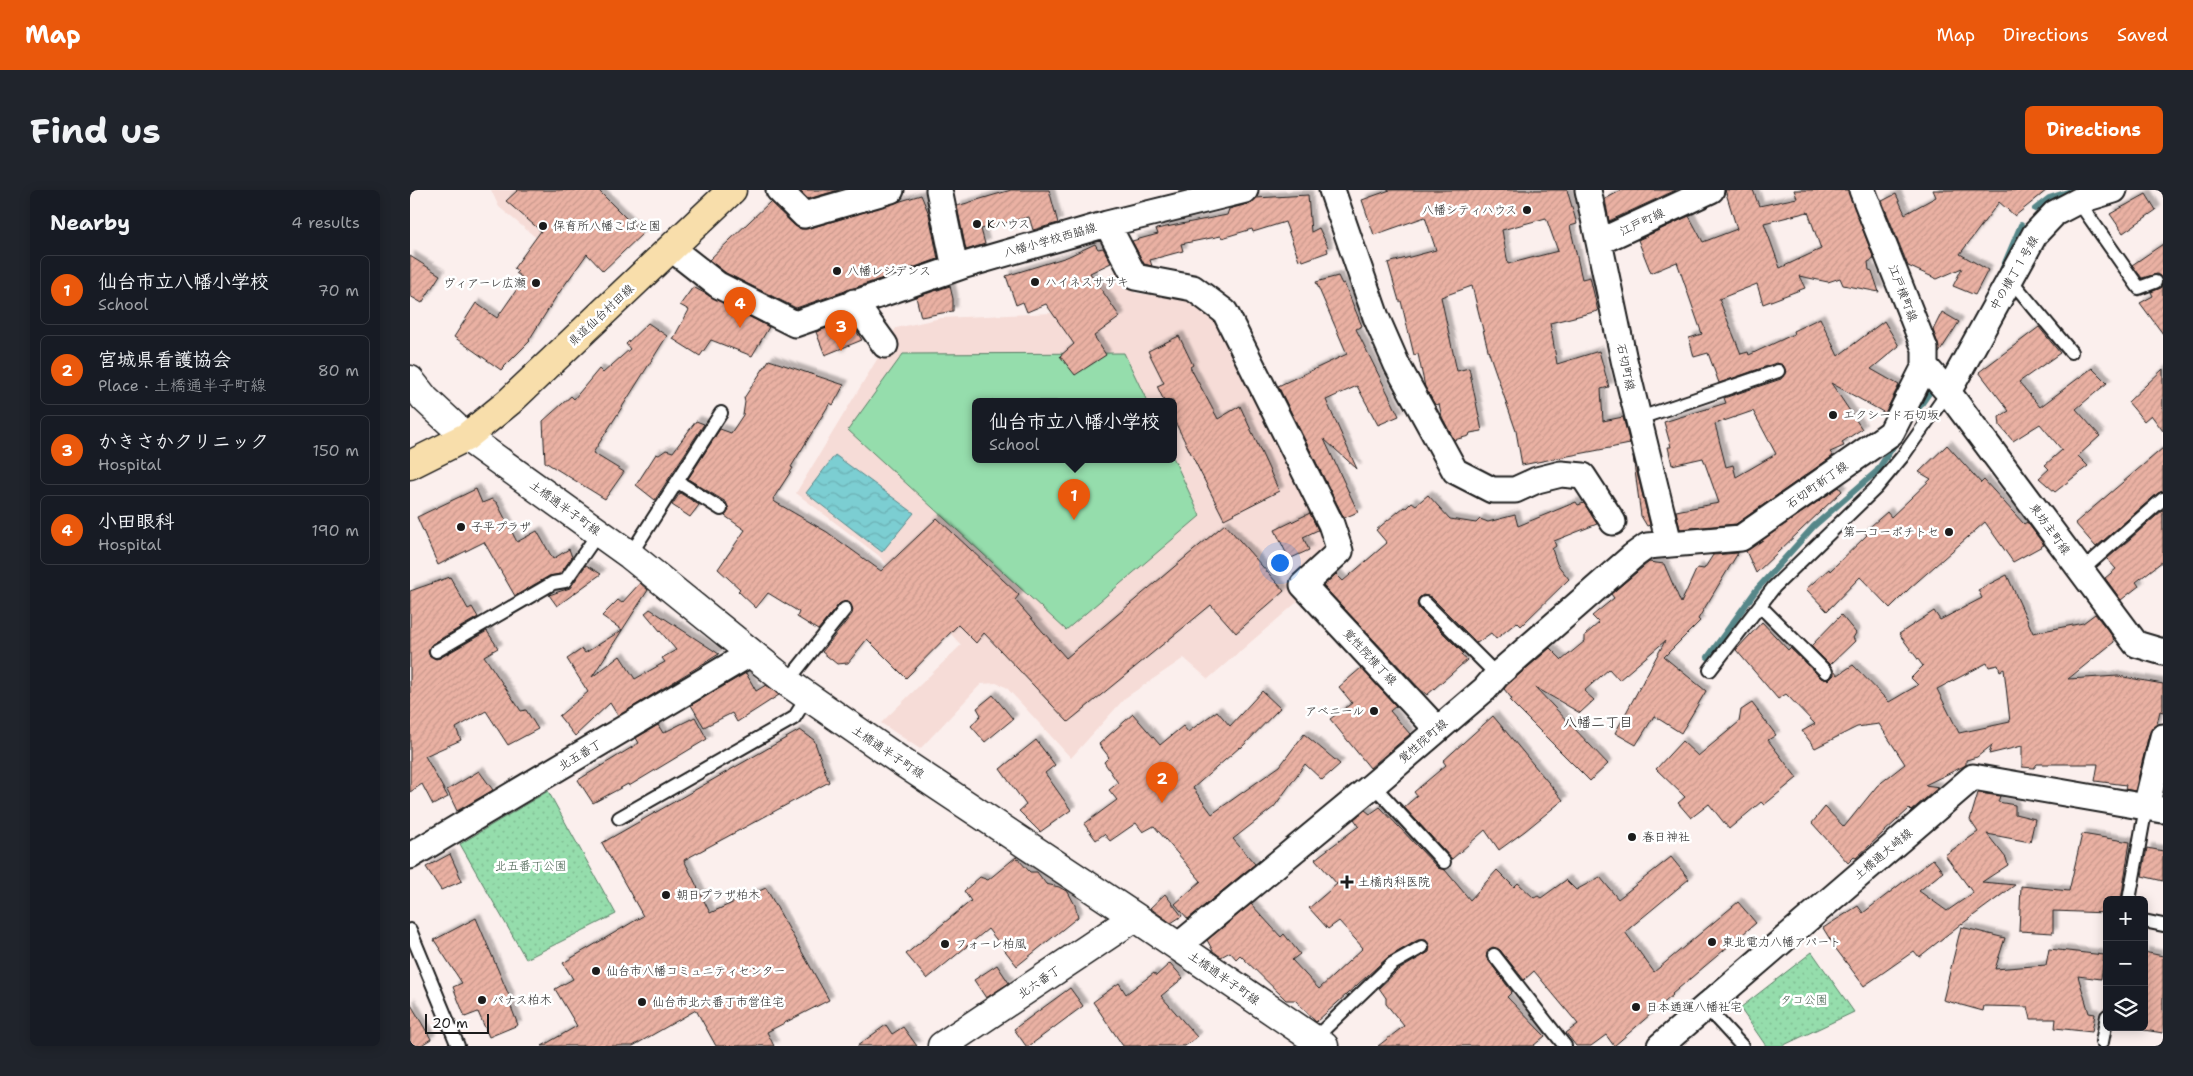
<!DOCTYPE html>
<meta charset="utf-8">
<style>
body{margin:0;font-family:"Shantell Sans","Klee One",sans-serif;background:#20242c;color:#f1f3f6}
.controls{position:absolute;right:15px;bottom:15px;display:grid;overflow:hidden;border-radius:8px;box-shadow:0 2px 12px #0003}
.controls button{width:45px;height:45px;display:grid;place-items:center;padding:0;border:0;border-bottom:1px solid #363941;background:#171b24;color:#f1f3f6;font:25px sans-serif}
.scale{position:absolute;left:15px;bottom:12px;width:64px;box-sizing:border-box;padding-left:5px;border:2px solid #1c1c1c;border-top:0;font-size:14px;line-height:18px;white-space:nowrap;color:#1c1c1c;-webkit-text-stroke:4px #fff;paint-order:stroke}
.you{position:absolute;left:869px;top:372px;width:18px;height:18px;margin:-12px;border:4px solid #fff;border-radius:50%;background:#1a73e8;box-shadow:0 0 0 8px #1a73e833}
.badge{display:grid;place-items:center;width:32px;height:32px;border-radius:50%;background:#ea580c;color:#fff;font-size:16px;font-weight:700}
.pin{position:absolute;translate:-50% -41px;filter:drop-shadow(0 1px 2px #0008)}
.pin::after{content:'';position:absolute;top:26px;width:18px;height:15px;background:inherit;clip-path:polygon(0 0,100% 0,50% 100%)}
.popup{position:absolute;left:562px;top:208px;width:205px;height:65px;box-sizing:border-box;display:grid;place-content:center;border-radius:8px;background:#171b24;filter:drop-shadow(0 1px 4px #0005);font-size:16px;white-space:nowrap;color:#9ea1a6}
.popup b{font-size:19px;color:#f1f3f6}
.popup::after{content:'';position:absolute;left:50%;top:100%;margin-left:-10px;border:10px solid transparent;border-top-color:#171b24}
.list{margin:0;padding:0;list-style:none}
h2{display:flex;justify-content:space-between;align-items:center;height:65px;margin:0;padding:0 20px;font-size:21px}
h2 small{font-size:16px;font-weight:400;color:#9ea1a6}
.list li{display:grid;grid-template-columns:32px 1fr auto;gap:15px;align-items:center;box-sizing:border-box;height:70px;margin:0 10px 10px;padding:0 10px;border:1px solid #363941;border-radius:8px}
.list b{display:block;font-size:19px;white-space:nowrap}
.list p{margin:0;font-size:16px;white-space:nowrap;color:#9ea1a6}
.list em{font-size:16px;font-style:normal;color:#9ea1a6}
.icon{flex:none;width:28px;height:28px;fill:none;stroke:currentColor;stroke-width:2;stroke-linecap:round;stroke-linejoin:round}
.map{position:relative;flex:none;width:1753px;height:856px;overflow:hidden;border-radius:8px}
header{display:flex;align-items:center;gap:30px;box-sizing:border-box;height:70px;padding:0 25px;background:#ea580c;color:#fff}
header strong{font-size:24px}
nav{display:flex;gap:28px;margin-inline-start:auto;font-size:18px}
.intro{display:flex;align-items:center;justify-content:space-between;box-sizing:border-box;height:120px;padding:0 30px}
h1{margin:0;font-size:35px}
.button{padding:12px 22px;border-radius:8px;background:#ea580c;color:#fff;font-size:18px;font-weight:700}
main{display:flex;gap:30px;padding:0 30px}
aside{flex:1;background:#171b24;border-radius:8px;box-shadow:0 2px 12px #0003}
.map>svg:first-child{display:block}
.built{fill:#f6dcd7;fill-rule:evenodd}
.green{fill:url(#green-dots);stroke:#587c64}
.pitch{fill:#95ddac;stroke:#587c64}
.water{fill:url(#water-waves);stroke:#568789}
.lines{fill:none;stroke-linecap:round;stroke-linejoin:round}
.stream{stroke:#568789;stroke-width:6}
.building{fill:url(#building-hatch);stroke:#1c1c1c;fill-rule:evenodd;filter:url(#shadow)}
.service-casing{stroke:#1c1c1c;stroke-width:16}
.minor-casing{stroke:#1c1c1c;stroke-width:29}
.tertiary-casing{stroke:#1c1c1c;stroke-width:31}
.primary-casing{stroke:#1c1c1c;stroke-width:31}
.service{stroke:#fff;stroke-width:12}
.minor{stroke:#fff;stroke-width:25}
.tertiary{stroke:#fff;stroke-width:28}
.primary{stroke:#f8deab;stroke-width:28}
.poi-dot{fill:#1c1c1c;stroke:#fff;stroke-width:2}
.labels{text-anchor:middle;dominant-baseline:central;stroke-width:5;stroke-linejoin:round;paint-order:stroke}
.poi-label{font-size:12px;fill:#1c1c1c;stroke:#fff;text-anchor:start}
.street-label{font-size:12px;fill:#1c1c1c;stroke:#fff}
.park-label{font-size:12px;fill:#46604e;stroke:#fff}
.neighbourhood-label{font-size:14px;fill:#1c1c1c;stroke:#fff}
</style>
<header>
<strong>Map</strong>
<nav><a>Map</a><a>Directions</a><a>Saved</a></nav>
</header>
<div class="intro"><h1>Find us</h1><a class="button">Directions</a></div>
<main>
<aside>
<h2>Nearby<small>4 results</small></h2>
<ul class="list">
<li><span class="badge">1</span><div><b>仙台市立八幡小学校</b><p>School</p></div><em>70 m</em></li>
<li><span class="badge">2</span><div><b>宮城県看護協会</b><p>Place · 土橋通半子町線</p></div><em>80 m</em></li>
<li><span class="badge">3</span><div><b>かきさかクリニック</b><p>Hospital</p></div><em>150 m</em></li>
<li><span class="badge">4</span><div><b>小田眼科</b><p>Hospital</p></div><em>190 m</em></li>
</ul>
</aside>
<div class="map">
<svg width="1753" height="856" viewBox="0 0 1753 856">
<defs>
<pattern id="green-dots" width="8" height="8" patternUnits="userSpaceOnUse" patternTransform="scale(1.25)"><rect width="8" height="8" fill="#95ddac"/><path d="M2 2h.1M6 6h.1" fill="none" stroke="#80bd93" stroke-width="1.8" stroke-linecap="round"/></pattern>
<pattern id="water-waves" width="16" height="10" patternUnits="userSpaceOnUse" patternTransform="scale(1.25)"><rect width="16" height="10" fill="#7cced2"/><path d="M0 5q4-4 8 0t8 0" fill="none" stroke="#6bb0b4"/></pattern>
<pattern id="building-hatch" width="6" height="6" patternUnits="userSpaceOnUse" patternTransform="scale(1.25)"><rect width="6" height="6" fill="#eab1a3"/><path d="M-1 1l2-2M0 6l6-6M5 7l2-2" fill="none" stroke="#c8988c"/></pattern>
<filter id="shadow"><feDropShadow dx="4.5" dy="-4.5" stdDeviation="1" flood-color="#0004"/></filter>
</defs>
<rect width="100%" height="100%" fill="#fbefed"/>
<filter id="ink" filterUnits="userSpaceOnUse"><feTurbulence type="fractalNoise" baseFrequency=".02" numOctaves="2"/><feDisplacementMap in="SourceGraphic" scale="10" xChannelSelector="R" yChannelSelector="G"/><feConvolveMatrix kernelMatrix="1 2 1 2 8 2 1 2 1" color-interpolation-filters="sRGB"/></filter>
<g filter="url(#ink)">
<path class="built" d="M81 0H192L135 55 89 17Z
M704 82H715L725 103 774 109 810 127 918 358 878 391 893 407 798 489 774 468 715 508 661 568 596 497 586 493 571 494 510 559 471 533 551 455 468 365 386 303 486 138 531 128 642 123ZM565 211H763V269H565Z"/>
<path class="green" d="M138 601 206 724 116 769 50 654Z
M1402 762 1444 822 1372 856H1356L1330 818Z"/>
<path class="pitch" d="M714 163 737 211H565V269L763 267 790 326 656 440 438 240 493 164Z"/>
<path class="water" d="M425 265 504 323 472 362 396 303Z"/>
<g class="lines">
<path class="stream" d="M1625 19 1639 8 1664 0
M1592 80 1611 35
M1501 229 1524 196
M1298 467 1347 399 1404 336 1467 281 1486 252"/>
</g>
<path class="building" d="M108 0H188L232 44 193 81 177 64 146 107 119 150 120 151 91 180 44 147 66 113 87 128 114 89 106 83 108 81 104 78 131 41 96 11Z
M389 0H429L398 9Z
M601 0H639L648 33 623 40 619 27 571 39 575 54 556 60 547 16Z
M980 0H1157L1167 34 1160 36 1172 89 1180 87 1188 121 1140 133 1147 174 1189 161 1199 197 1191 199 1193 231 1213 227 1220 254 1112 275 1106 241 1078 160 1062 96 1031 107 1047 181 1059 178 1072 241 1060 243 1059 246 1044 250 1032 227 1029 214 1025 215 1015 197 1008 164 1004 165 991 111H989L978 73 1026 60 1015 27 964 45 952 10ZM1136 28 1148 61 1098 74 1092 40Z
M1212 0H1266L1199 31 1195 9Z
M1315 0H1343L1349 16 1387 8 1384 0H1438L1464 69 1458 72 1459 80 1462 81 1469 102 1433 95 1430 88 1418 92 1389 86 1395 98 1353 114 1347 94 1309 109 1331 164 1338 162 1339 165 1384 144 1383 141 1410 128 1428 166 1474 131 1489 156 1461 179 1489 195 1475 223 1421 193 1452 239 1432 252 1434 256 1420 262 1423 266 1326 334 1270 339 1266 321 1309 313 1293 268 1262 275 1258 257H1261L1254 232 1316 213 1314 208 1371 189 1376 182 1373 175 1366 173 1309 193 1298 163 1284 167 1279 148 1292 144 1267 72 1241 83 1228 50 1279 26 1293 52 1327 39ZM1398 22 1411 59 1370 78 1354 33ZM1343 221 1366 264 1326 287 1323 275 1316 277 1305 234Z
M1523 0H1637L1605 26 1589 12 1550 64 1578 80 1565 105 1543 96 1552 78 1527 89 1498 76 1472 11 1486 4 1495 24 1526 7Z
M1736 4 1746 20 1713 43 1700 24Z
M511 5 519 24 528 69 386 118 316 83 299 70 360 12 384 35 391 39H397Z
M898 5 901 42 909 38 918 57 917 58 918 62 893 71 892 69 889 70 875 32 843 42 842 39 812 48 811 46 771 54 773 61 740 70 742 76 734 74 722 51 748 44 746 39 817 25 819 19 838 14 846 8Z
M685 54 688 59 693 58 701 73 680 83 710 127 684 146 696 165 665 185 650 166 664 154 636 114 617 122 613 112 606 115 596 86 657 67Z
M1753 54V93L1750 86 1747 84 1732 88 1722 75Z
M0 66 30 85 12 113 0 106Z
M928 86 932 94 934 93 952 136 946 139 989 226 968 235 947 196 916 210 947 279 914 249 948 322 934 328 868 196 937 164 906 92Z
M1753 93V144L1730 113 1743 106 1741 102 1751 98Z
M540 96 543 109V121L511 127 506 107Z
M283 97 359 137 342 166 301 150 290 166 263 149 279 120 270 115Z
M1532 122 1549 132 1529 163 1528 154 1523 140Z
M439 130 452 150 415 165 406 142Z
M238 133 257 146 183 263 214 282 195 309 135 272 133 231 161 206 164 209 189 179 193 183 220 159 216 154Z
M1629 137 1650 163 1609 192 1630 217 1682 178 1697 193 1666 219 1690 246 1668 266 1678 276 1645 302 1629 288 1639 279 1635 275 1652 260 1630 234 1603 251 1590 236 1589 227 1599 221 1569 182Z
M769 146 783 175 780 177 808 229 830 216 869 301 814 329 763 228V211H754L747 196 754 193 738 161Z
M359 170 434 195 423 215 420 213 381 277 383 278 363 309 365 312 417 342 471 381 527 328 609 405 605 410 656 468 815 334 874 401 826 443 801 415 658 532 574 443 566 453 548 435 496 488 457 449 438 473 427 474 412 462 442 424 443 420 440 413 436 411 429 414 408 440 387 427 389 422 358 403 346 418 328 401 330 399 308 379 335 340 315 326 319 320 316 312 278 289 310 239 321 243 333 225 335 212 334 208Z
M1753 179V241L1741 225 1734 231 1718 212Z
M286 231 294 234 245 310 226 295 246 264 249 265 256 260 263 262Z
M1537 255 1571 293 1574 290 1614 334 1617 332 1634 355 1603 372 1575 332 1500 398 1480 418 1450 387 1417 421 1396 399 1419 379 1420 381 1457 345 1454 342 1477 322 1481 327 1521 289 1509 282Z
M1753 258V301L1748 303 1686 357 1665 333Z
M1223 266 1240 335 1237 336 1231 326Z
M1429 297 1432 301 1346 383 1336 361Z
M66 299 72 313 82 309 87 313 107 352 127 341 143 369 159 359 162 367 150 384 139 386 105 406 74 352 28 375 7 327Z
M270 303 289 315 280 327 262 315Z
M1018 305 1040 329 1066 333 1070 329 1078 332 1105 325 1108 336 1166 312 1168 315 1174 313 1187 334 1144 351 1146 356 1142 359 1147 374 1159 389 1111 436 1107 432 1086 449 1081 443 1067 453 1021 407 1013 405 1009 408 1007 415 1009 419 1053 463 1051 465 1057 470 1017 505 1010 499 913 396 926 384 933 391 977 353 966 340 994 317 996 318 1002 312 1006 315Z
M1753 320V371L1726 392 1729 396 1711 410 1695 388 1706 379 1697 369Z
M900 323 908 340 893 347 899 360 879 369 865 340Z
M1328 363 1288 429 1290 431 1254 467 1296 501 1271 543 1244 526 1226 555 1205 543 1255 451 1209 490 1199 479 1174 501 1184 510 1170 523 1125 497 1198 574 1180 591 1100 511 1102 509 1094 499 1097 495 1140 458 1152 470 1175 451V445L1189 433 1182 426 1204 408 1201 404 1239 372 1254 374 1271 413 1287 378 1294 379 1303 365Z
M176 375 191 384 147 416 139 405 160 398Z
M1597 385 1623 443 1673 433 1685 424 1703 447 1704 452 1658 489 1708 486 1753 494V522L1750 521 1747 534 1739 544 1725 601 1715 599 1716 595 1685 591 1688 574H1627L1624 578 1612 577V556L1579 564 1582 555 1567 567 1556 570V575L1552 577 1515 595 1529 597 1501 621 1499 619 1446 668 1444 667 1438 673 1402 633 1415 617 1434 637 1467 596 1495 574 1469 534 1447 537 1405 558 1392 541 1405 534 1376 504 1368 509 1326 460 1352 432 1378 460 1380 458 1411 488 1419 490 1424 485V480L1428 485 1443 475 1479 512 1508 495 1501 488 1513 476 1489 444 1524 421 1530 430 1572 408 1568 400ZM1577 473 1579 477 1588 475 1590 481 1594 479 1600 532 1549 543 1527 499Z
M40 387 58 419 62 417 68 427 22 454 18 461 19 465 26 469 30 468 77 441 88 458 74 466 111 521 116 520 128 539 98 555 76 521 46 538 51 550 15 566 38 607 23 615 12 594 0 602V401Z
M230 393 238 400 182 487 210 466 225 489 255 472 252 468 266 460 235 423 240 419 309 464 208 526 200 513 165 546 149 526 178 502 157 469 172 459 175 463 212 440 192 426 208 410 212 413Z
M1431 425 1446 443 1443 448 1445 451 1420 475 1401 456Z
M951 478 986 516 980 521 1000 544 960 578 920 529 942 513 929 497Z
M336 483 346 501 356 495 369 505 327 532 322 523 294 537 281 515Z
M852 501 870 518 831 558 830 557 783 598 802 624 870 576 894 544 930 574 912 590 895 574 864 617 823 649 845 674 778 729 765 714 791 691 744 636 733 642 726 633 700 651 694 644 686 650 674 634 707 610 699 600 708 593 694 572 699 567 689 554 723 524 750 555 773 536 778 542 807 521 820 536Z
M583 505 603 529 575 552 561 536 571 525 567 518Z
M1342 513 1366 545 1358 550 1387 588 1354 615 1351 612 1319 639 1299 614 1281 628 1268 613 1275 607 1246 579 1272 551 1288 566 1329 532 1331 520Z
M1083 526 1153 610 1115 641 1089 660 1075 640 1042 669 994 617 1007 606 1004 602 1036 575 1033 571Z
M285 527 297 549 219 596 218 594 183 613 168 590 229 553 226 548 248 535 253 543Z
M390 540 404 550 419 592 274 670 300 723 356 698 419 810 357 842 364 856H306L286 820 223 856H132L167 836 145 799 163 789 153 773 233 726 192 653Z
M626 550 645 575 635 583 661 620 630 642 609 621 616 615 590 579Z
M69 581 83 600 47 621 37 600Z
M1568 603 1590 606 1588 612 1605 615V624L1625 629 1620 652 1577 644 1596 668 1598 675 1572 692 1605 695 1552 734V733L1509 767 1504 761 1454 796 1426 759 1413 738 1448 716 1453 723 1523 669 1533 682 1509 701 1537 721 1563 703 1535 665 1568 642 1560 630Z
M970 617 1028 678 1035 680 1060 710 1087 680 1104 697 1108 693 1124 708 1128 706 1131 708 1156 690 1166 700 1190 687 1208 709 1261 667 1279 689 1215 742 1244 782 1328 712 1346 733 1262 804 1263 805 1204 856 1196 845 1181 856H1166L1156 843 1168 834 1124 781 1114 790 1090 760 1083 757 1079 759 1076 767 1102 802 1097 807 1135 846 1123 856H968L994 836 976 814V808L969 798 987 781 1019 762 1020 757 1016 750H1008L977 768 906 832 885 810H876L830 765 826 769 820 762 811 767 803 761 797 750 841 714 871 747 874 744 890 764 882 770 909 799 953 758 929 731 918 739 899 718 927 694 905 669 949 636 944 629 955 620 960 624Z
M1672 644 1720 652 1711 710H1697V723L1643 721V743L1609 741 1611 696 1659 701Z
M1737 658 1753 661V691L1732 686Z
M40 664 52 691 31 700 16 677Z
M606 667 620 682H627L636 694 649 697 658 702 665 715 668 727 607 776 578 739 517 789 496 764 561 711 554 701 570 687 578 690Z
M755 704 772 726 761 733 740 718Z
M66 728 100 808 98 809 108 835 79 847 68 822 55 827 43 797 52 793 24 750Z
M1551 737 1595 748 1585 779 1636 775 1639 759 1694 765 1691 789 1668 786 1679 823 1685 824 1682 842 1645 838 1646 829H1621L1618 817 1574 816 1573 821 1533 810Z
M1734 762 1753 766V843L1734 840Z
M760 773 773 788 751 806 787 847 775 856H713L683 812 709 793 716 804 744 783 746 786Z
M587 775 599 793 576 808 564 790Z
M660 798 673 816 619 856H616L604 839Z
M0 813 21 849 10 856H0Z
M476 835 482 844 493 837 507 856H447Z"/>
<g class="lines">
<defs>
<path id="service" d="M1668 11 1729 98 1745 92
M1600 89 1661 162
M1227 229 1368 181
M268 292 311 319
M220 365 311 223
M1671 381 1753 309
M1015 413 1087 485
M1350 416 1416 482
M26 461 143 393 155 391 189 342
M1300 480 1364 397 1466 298 1492 267 1538 202
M377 492 435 419
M963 595 1034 672
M209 628 384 528 398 506
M1719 710 1736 617
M1734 731 1753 735
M0 740 48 856
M1084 765 1155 856
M1296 817 1332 856
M904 849 982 774 1012 757
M1692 852 1697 826"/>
<path id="minor" d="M369 0 394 25 481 0
M529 0 545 78
M922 0 966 127 987 175 1045 281 1082 300H1105L1127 290 1151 284 1173 286 1203 332
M1178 0 1214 170 1259 353
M1452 0 1515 159V176L1538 202 1726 454 1753 462
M697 34 835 0
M1189 52 1301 0
M262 59 308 95 385 134 555 75 697 34 725 87 783 98 815 122 921 334 930 361 893 395 1027 539
M444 112 475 155
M1538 202 1625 44 1645 23 1668 11 1704 0
M1752 620 1736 617 1753 547
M0 666 341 463
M768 756 963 595 1075 499 1087 485 1223 366 1237 356 1331 348 1481 243 1515 176
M1250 856 1563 587 1736 617"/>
<path id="tertiary" d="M0 190 15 209 56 247 220 365 377 492 492 572 725 727 914 856
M532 856 725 727"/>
<path id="primary" d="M0 275 56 247 99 212 322 0"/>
</defs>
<use href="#service" class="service-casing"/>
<use href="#minor" class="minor-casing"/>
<use href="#tertiary" class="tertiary-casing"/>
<use href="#primary" class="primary-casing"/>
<use href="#service" class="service"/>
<use href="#minor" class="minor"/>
<use href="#tertiary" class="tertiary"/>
<use href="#primary" class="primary"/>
</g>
</g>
<g class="poi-dot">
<circle cx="1117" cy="20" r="5"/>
<circle cx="567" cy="34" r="5"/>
<circle cx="133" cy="36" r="5"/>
<circle cx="427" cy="81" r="5"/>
<circle cx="625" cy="92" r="5"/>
<circle cx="126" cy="93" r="5"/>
<circle cx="1423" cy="225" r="5"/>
<circle cx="51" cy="337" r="5"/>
<circle cx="1539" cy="342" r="5"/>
<circle cx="964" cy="521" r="5"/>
<circle cx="1222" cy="647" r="5"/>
<path d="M934.5 684.5h5v5h5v5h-5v5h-5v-5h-5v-5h5z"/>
<circle cx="256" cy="705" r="5"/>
<circle cx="1302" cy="752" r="5"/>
<circle cx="535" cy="754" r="5"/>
<circle cx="186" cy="781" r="5"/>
<circle cx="72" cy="810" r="5"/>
<circle cx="232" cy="812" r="5"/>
<circle cx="1226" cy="817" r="5"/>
</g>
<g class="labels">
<g class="poi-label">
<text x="1107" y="20" text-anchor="end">八幡シティハウス</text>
<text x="577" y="34">Kハウス</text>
<text x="143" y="36">保育所八幡こばと園</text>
<text x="437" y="81">八幡レジデンス</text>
<text x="635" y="92">ハイネスササキ</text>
<text x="116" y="93" text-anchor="end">ヴィアーレ広瀬</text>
<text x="1433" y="225">エクシード石切坂</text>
<text x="61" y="337">子平プラザ</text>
<text x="1529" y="342" text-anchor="end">第一コーポチトセ</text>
<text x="954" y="521" text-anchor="end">アベニール</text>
<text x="1232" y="647">春日神社</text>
<text x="948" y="692">土橋内科医院</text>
<text x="266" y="705">朝日プラザ柏木</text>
<text x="1312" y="752">東北電力八幡アパート</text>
<text x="545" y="754">フォーレ柏風</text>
<text x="196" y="781">仙台市八幡コミュニティセンター</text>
<text x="82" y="810">パナス柏木</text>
<text x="242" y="812">仙台市北六番丁市営住宅</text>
<text x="1236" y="817">日本通運八幡社宅</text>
</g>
<g class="street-label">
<text transform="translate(1232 32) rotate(-25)">江戸町線</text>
<text transform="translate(640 50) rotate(-16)">八幡小学校西脇線</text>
<text transform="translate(1604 83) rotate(-60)">中の横丁１号線</text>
<text transform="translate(1493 103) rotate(69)">江戸横町線</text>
<text transform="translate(191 125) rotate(-43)">県道仙台村田線</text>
<text transform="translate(1216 177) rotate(78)">石切町線</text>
<text transform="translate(1407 295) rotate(-35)">石切町新丁線</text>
<text transform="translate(155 318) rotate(36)">土橋通半子町線</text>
<text transform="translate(1640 339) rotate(54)">東坊主町線</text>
<text transform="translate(960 467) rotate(47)">覚性院横丁線</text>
<text transform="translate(1013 551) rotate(-41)">覚性院町線</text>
<text transform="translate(478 562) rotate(34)">土橋通半子町線</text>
<text transform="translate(170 565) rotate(-31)">北五番丁</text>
<text transform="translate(1473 664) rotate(-40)">土橋通大崎線</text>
<text transform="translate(814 788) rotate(35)">土橋通半子町線</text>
<text transform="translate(629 792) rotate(-34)">北六番丁</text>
</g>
<g class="park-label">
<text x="121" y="676">北五番丁公園</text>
<text x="1394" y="810">タコ公園</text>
</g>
<g class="neighbourhood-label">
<text x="1188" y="532">八幡二丁目</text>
</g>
</g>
</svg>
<div class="controls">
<button>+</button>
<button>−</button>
<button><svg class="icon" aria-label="layers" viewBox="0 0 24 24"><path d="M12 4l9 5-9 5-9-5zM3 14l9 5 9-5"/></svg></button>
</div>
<div class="scale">20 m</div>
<div class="you"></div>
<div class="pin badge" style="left:664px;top:330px">1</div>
<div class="popup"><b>仙台市立八幡小学校</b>School</div>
<div class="pin badge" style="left:752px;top:613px">2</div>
<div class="pin badge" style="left:431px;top:161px">3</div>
<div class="pin badge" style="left:330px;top:138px">4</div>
</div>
</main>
